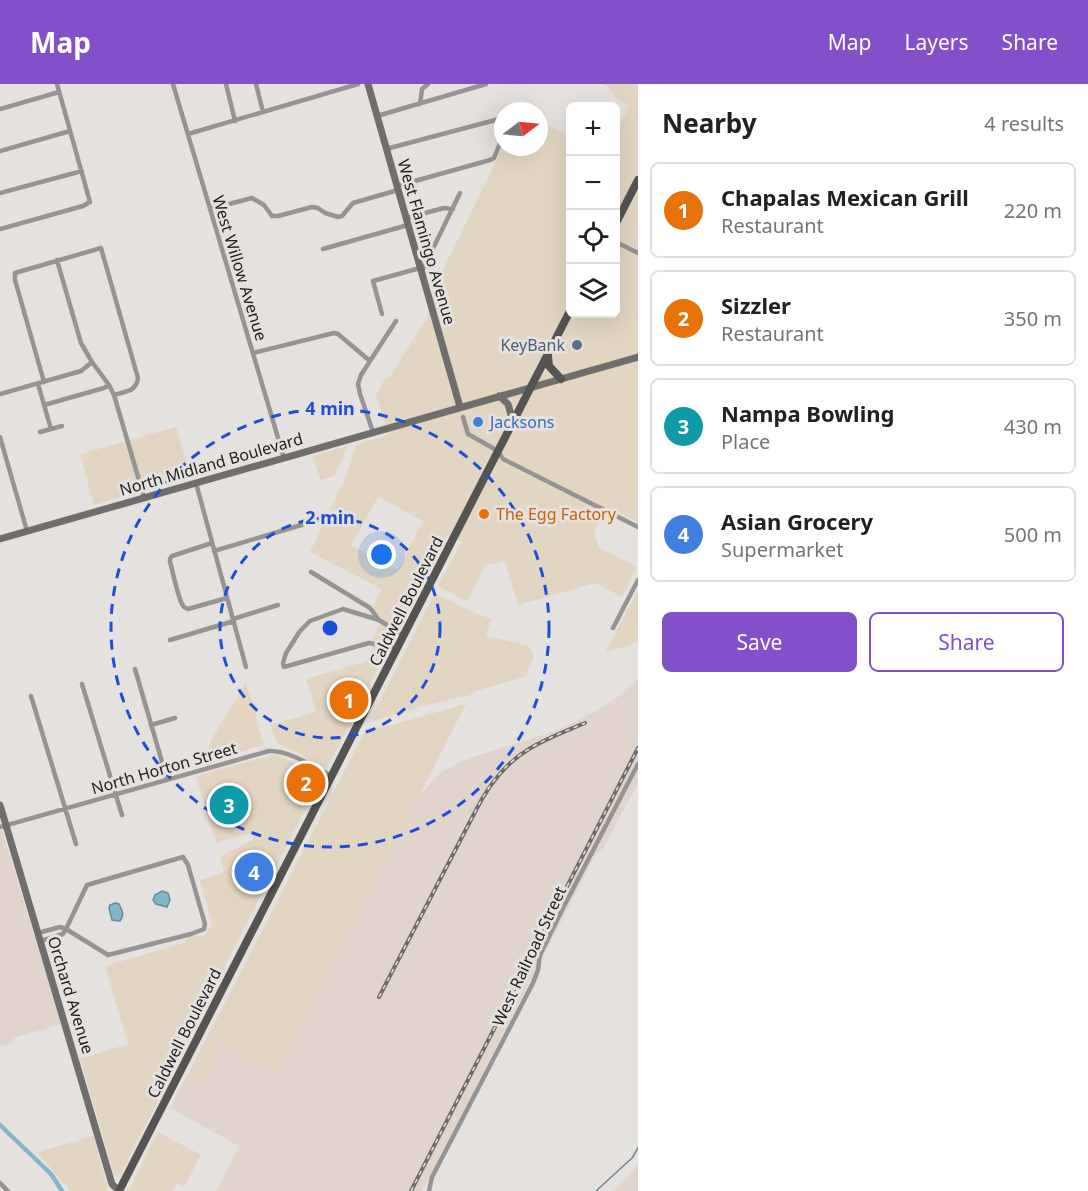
<!DOCTYPE html>
<meta charset="utf-8">
<style>
body{margin:0;font-family:"Noto Sans",sans-serif;background:#f6f6f6;color:#202124}
.controls{position:absolute;right:18px;top:18px;display:grid;overflow:hidden;border-radius:9px;box-shadow:0 6px 24px #0002}
.controls button{width:54px;height:54px;display:grid;place-items:center;padding:0;border:0;border-bottom:2px solid #e0e0e0;background:#fff;color:#202124;font:30px sans-serif}
.compass{position:absolute;left:494px;top:18px;width:54px;height:54px;border-radius:50%;background:#fff;box-shadow:0 6px 24px #0002;rotate:74deg}
.you{position:absolute;left:382px;top:471px;width:21px;height:21px;margin:-15px;border:4px solid #fff;border-radius:50%;background:#1a73e8;box-shadow:0 0 0 9px #1a73e833}
.badge{display:grid;place-items:center;width:39px;height:39px;border-radius:50%;background:#8251c9;color:#fff;font-size:20px;font-weight:700}
.pin{position:absolute;translate:-50% -50%;border:3px solid #fff;box-shadow:0 2px 6px #0006}
.list{margin:0;padding:0;list-style:none}
h2{display:flex;justify-content:space-between;align-items:center;height:78px;margin:0;padding:0 24px;font-size:26px}
h2 small{font-size:20px;font-weight:400;color:#757577}
.list li{display:grid;grid-template-columns:39px 1fr auto;gap:18px;align-items:center;box-sizing:border-box;height:96px;margin:0 12px 12px;padding:0 12px;border:2px solid #e0e0e0;border-radius:9px}
.list b{display:block;font-size:22px;white-space:nowrap}
.list p{margin:0;font-size:20px;white-space:nowrap;color:#757577}
.list em{font-size:20px;font-style:normal;color:#757577}
.actions{display:flex;gap:12px;padding:18px 24px}
.actions a{flex:1;padding:14px 0;border:2px solid #8251c9;border-radius:9px;text-align:center;font-size:21px;color:#8251c9}
.actions .main{background:#8251c9;color:#fff}
.icon{flex:none;width:33px;height:33px;fill:none;stroke:currentColor;stroke-width:2;stroke-linecap:round;stroke-linejoin:round}
.map{position:relative;flex:none;width:638px;height:1107px;overflow:hidden}
header{display:flex;align-items:center;gap:36px;box-sizing:border-box;height:84px;padding:0 30px;background:#8251c9;color:#fff}
header strong{font-size:28px}
nav{display:flex;gap:33px;margin-inline-start:auto;font-size:21px}
main{display:flex}
aside{flex:1;background:#fff}
.map>svg:first-child{display:block}
.commercial{fill:#e2d6c2;fill-rule:evenodd}
.built{fill:#e0d4cd}
.water{fill:#84b6ca;stroke:#678a97;stroke-width:1.5}
.lines{fill:none;stroke-linecap:round;stroke-linejoin:round}
.stream{stroke:#678a97;stroke-width:1.5}
.canal{stroke:#84b6ca;stroke-width:4.5}
.street{stroke:#959492;stroke-width:4.5}
.secondary{stroke:#706e6c;stroke-width:7}
.primary{stroke:#565451;stroke-width:8}
.rail-casing{stroke:#6d6b69;stroke-width:4}
.rail{stroke:#e5e1de;stroke-width:1.5;stroke-dasharray:4.5;stroke-linecap:butt}
.ring{fill:none;stroke:#1d4ed8;stroke-width:3;stroke-dasharray:10 8}
.service-dot{fill:#5c6f8a;stroke:#e5e1de;stroke-width:2}
.shop-dot{fill:#3f7fe0;stroke:#e5e1de;stroke-width:2}
.food-dot{fill:#e8710a;stroke:#e5e1de;stroke-width:2}
.labels{text-anchor:middle;dominant-baseline:central;stroke-width:6;stroke-linejoin:round;paint-order:stroke}
.street-label{font-size:16px;fill:#242221;stroke:#e5e1de}
.service-label{font-size:16px;fill:#4e5e75;stroke:#e5e1de;text-anchor:end}
.shop-label{font-size:16px;fill:#366cbe;stroke:#e5e1de;text-anchor:start}
.food-label{font-size:16px;fill:#c56008;stroke:#e5e1de;text-anchor:start}
.centre{fill:#1d4ed8;stroke:#e5e1de;stroke-width:3}
.ring-label{font-size:18px;text-anchor:middle;font-weight:bold;fill:#1d4ed8;stroke:#e5e1de;stroke-width:6;stroke-linejoin:round;paint-order:stroke}
</style>
<header>
<strong>Map</strong>
<nav><a>Map</a><a>Layers</a><a>Share</a></nav>
</header>
<main>
<div class="map">
<svg width="638" height="1107" viewBox="0 0 638 1107">
<rect width="100%" height="100%" fill="#e5e1de"/>
<path class="commercial" d="M602 0H638V438L608 423 594 448 599 464 637 483 622 513 595 499 518 521 504 474 503 479 485 481 467 517 438 502 462 458 447 450 327 684 276 658 271 641 316 628 306 595 371 576 373 553 383 534 371 527 382 505 310 468 345 395 357 360 388 351 376 310 386 293 389 294 428 232 432 208 503 63H539V36L570 53V230H616V49L629 22 615 13 608 3ZM378 413 423 437 398 485 351 462Z
M176 343 191 393 94 421 80 370Z
M348 362 335 392 320 396 313 372Z
M638 506V558L605 569Z
M435 509 471 527 491 535 486 552 529 562 534 574 530 581 527 592 473 608 471 611 422 622 369 638Z
M246 598 264 661 205 678 210 658Z
M466 620 276 991 221 963 202 1001 186 994 365 647 395 640Z
M276 670 322 693 203 925 200 934 120 1092H116L114 1090 80 975 128 960 105 882 184 859 190 851 203 852 207 850 212 839 200 796 224 789 220 773 252 756 256 748 216 759 196 692Z
M158 1048 201 1071 184 1103 177 1099 173 1107H128Z
M94 1052 108 1107H69L67 1101H65L37 1068Z"/>
<path class="built" d="M638 595V699L603 765 596 770 422 1107H216L239 1062 170 1024 186 994 202 1000 221 962 276 991 420 711 440 689 467 675 558 646 598 626 618 613Z
M2 746 61 940 14 954 12 959 0 962V747Z
M638 1079V1107H614L630 1091Z"/>
<path class="water" d="M162 807 168 809 170 816 167 823 156 820 153 816 155 811Z
M115 819 119 820C122 826 125 831 120 837L112 836 109 824 110 821Z"/>
<g class="lines">
<path class="stream" d="M596 1107 632 1074 638 1064"/>
<path class="canal" d="M0 1041 51 1090 62 1107"/>
<path class="street" d="M173 0 284 374
M226 0 235 37
M256 0 263 28
M420 20 422 5 428 0
M0 25 59 8
M377 32 486 0
M188 50 358 0
M386 65 503 34
M0 67 70 47
M397 102 490 76 494 74 503 52
M0 109 82 87
M210 125 252 114 264 121 272 132H278L312 123 318 124 325 129 338 133 342 132 353 119 398 106
M406 134 444 124 453 125
M0 145 83 122 90 118 57 0
M616 158 638 169
M323 165 408 141
M57 176 81 259 92 278 109 301 114 311 144 413
M422 187 460 109
M382 230 373 197 420 184
M253 269 334 249 338 250 370 277
M44 298 15 196V189L101 164 138 294C136 308 126 307 114 311
M38 300 51 345 40 348
M0 310 81 287 92 278
M44 321 104 304 109 301
M463 333 468 350 498 367 503 375 638 443
M51 345 62 342
M373 348 360 310 358 300 361 291 396 237
M0 353 27 447
M196 399 246 583
M212 459 172 472 170 475V478C173 487 178 517 184 523 185 524 187 524 188 525L227 514
M214 467 318 436
M311 488 370 524 379 536 403 551
M233 535 278 521
M379 536 343 525 310 537 300 547 286 569 283 579 284 583 369 559 396 564
M613 544 638 496
M170 556 234 537
M135 585 167 695
M82 600 122 731
M31 612 76 760
M151 641 175 634
M0 743 269 667C289 666 314 683 331 692
M183 773 188 781 205 840 204 845 191 850 108 871 66 845 87 801Z
M38 849 60 843 66 845 63 850 41 857
M0 1099 8 1107
M429 1107 432 1093 533 899 538 886 540 871 562 826 638 680"/>
<path class="secondary" d="M368 0 460 323
M499 312 508 320 513 338
M0 455 638 273
M0 721 112 1100 119 1107"/>
<path class="primary" d="M616 139 638 96
M548 272 549 282 561 295
M119 1107 498 367 570 227"/>
<defs>
<path id="rail" d="M379 913 475 728C488 702 504 680 529 665 547 654 566 647 585 639
M411 1107 638 664"/>
</defs>
<use href="#rail" class="rail-casing"/>
<use href="#rail" class="rail"/>
</g>
<g class="ring">
<circle cx="330" cy="544" r="110"/>
<circle cx="330" cy="544" r="219"/>
</g>
<circle class="service-dot" cx="577" cy="261" r="6"/>
<circle class="shop-dot" cx="478" cy="338" r="6"/>
<circle class="food-dot" cx="484" cy="430" r="6"/>
<g class="labels">
<g class="street-label">
<text transform="translate(427 158) rotate(74)">West Flamingo Avenue</text>
<text transform="translate(240 184) rotate(73)">West Willow Avenue</text>
<text transform="translate(211 380) rotate(-16)">North Midland Boulevard</text>
<text transform="translate(406 517) rotate(-63)">Caldwell Boulevard</text>
<text transform="translate(164 684) rotate(-16)">North Horton Street</text>
<text transform="translate(529 872) rotate(-65)">West Railroad Street</text>
<text transform="translate(71 911) rotate(73)">Orchard Avenue</text>
<text transform="translate(184 949) rotate(-63)">Caldwell Boulevard</text>
</g>
<g class="service-label">
<text x="565" y="261">KeyBank</text>
</g>
<g class="shop-label">
<text x="490" y="338">Jacksons</text>
</g>
<g class="food-label">
<text x="496" y="430">The Egg Factory</text>
</g>
</g>
<circle cx="330" cy="544" r="9" class="centre"/>
<g class="ring-label">
<text x="330" y="331">4 min</text>
<text x="330" y="440">2 min</text>
</g>
</svg>
<div class="controls">
<button>+</button>
<button>−</button>
<button><svg class="icon" aria-label="locate" viewBox="0 0 24 24"><circle cx="12" cy="12" r="6"/><path d="M12 2v4M12 18v4M2 12h4M18 12h4"/></svg></button>
<button><svg class="icon" aria-label="layers" viewBox="0 0 24 24"><path d="M12 4l9 5-9 5-9-5zM3 14l9 5 9-5"/></svg></button>
</div>
<svg class="compass" viewBox="-18 -18 36 36"><path d="M0-13l5 13h-10z" fill="#e53935"/><path d="M0 13l5-13h-10z" fill="#757577"/></svg>
<div class="you"></div>
<div class="pin badge" style="left:349px;top:616px;background:#e8710a">1</div>
<div class="pin badge" style="left:306px;top:699px;background:#e8710a">2</div>
<div class="pin badge" style="left:229px;top:721px;background:#0f9aa8">3</div>
<div class="pin badge" style="left:254px;top:788px;background:#3f7fe0">4</div>
</div>
<aside>
<h2>Nearby<small>4 results</small></h2>
<ul class="list">
<li><span class="badge" style="background:#e8710a">1</span><div><b>Chapalas Mexican Grill</b><p>Restaurant</p></div><em>220 m</em></li>
<li><span class="badge" style="background:#e8710a">2</span><div><b>Sizzler</b><p>Restaurant</p></div><em>350 m</em></li>
<li><span class="badge" style="background:#0f9aa8">3</span><div><b>Nampa Bowling</b><p>Place</p></div><em>430 m</em></li>
<li><span class="badge" style="background:#3f7fe0">4</span><div><b>Asian Grocery</b><p>Supermarket</p></div><em>500 m</em></li>
</ul>
<div class="actions"><a class="main">Save</a><a>Share</a></div>
</aside>
</main>
